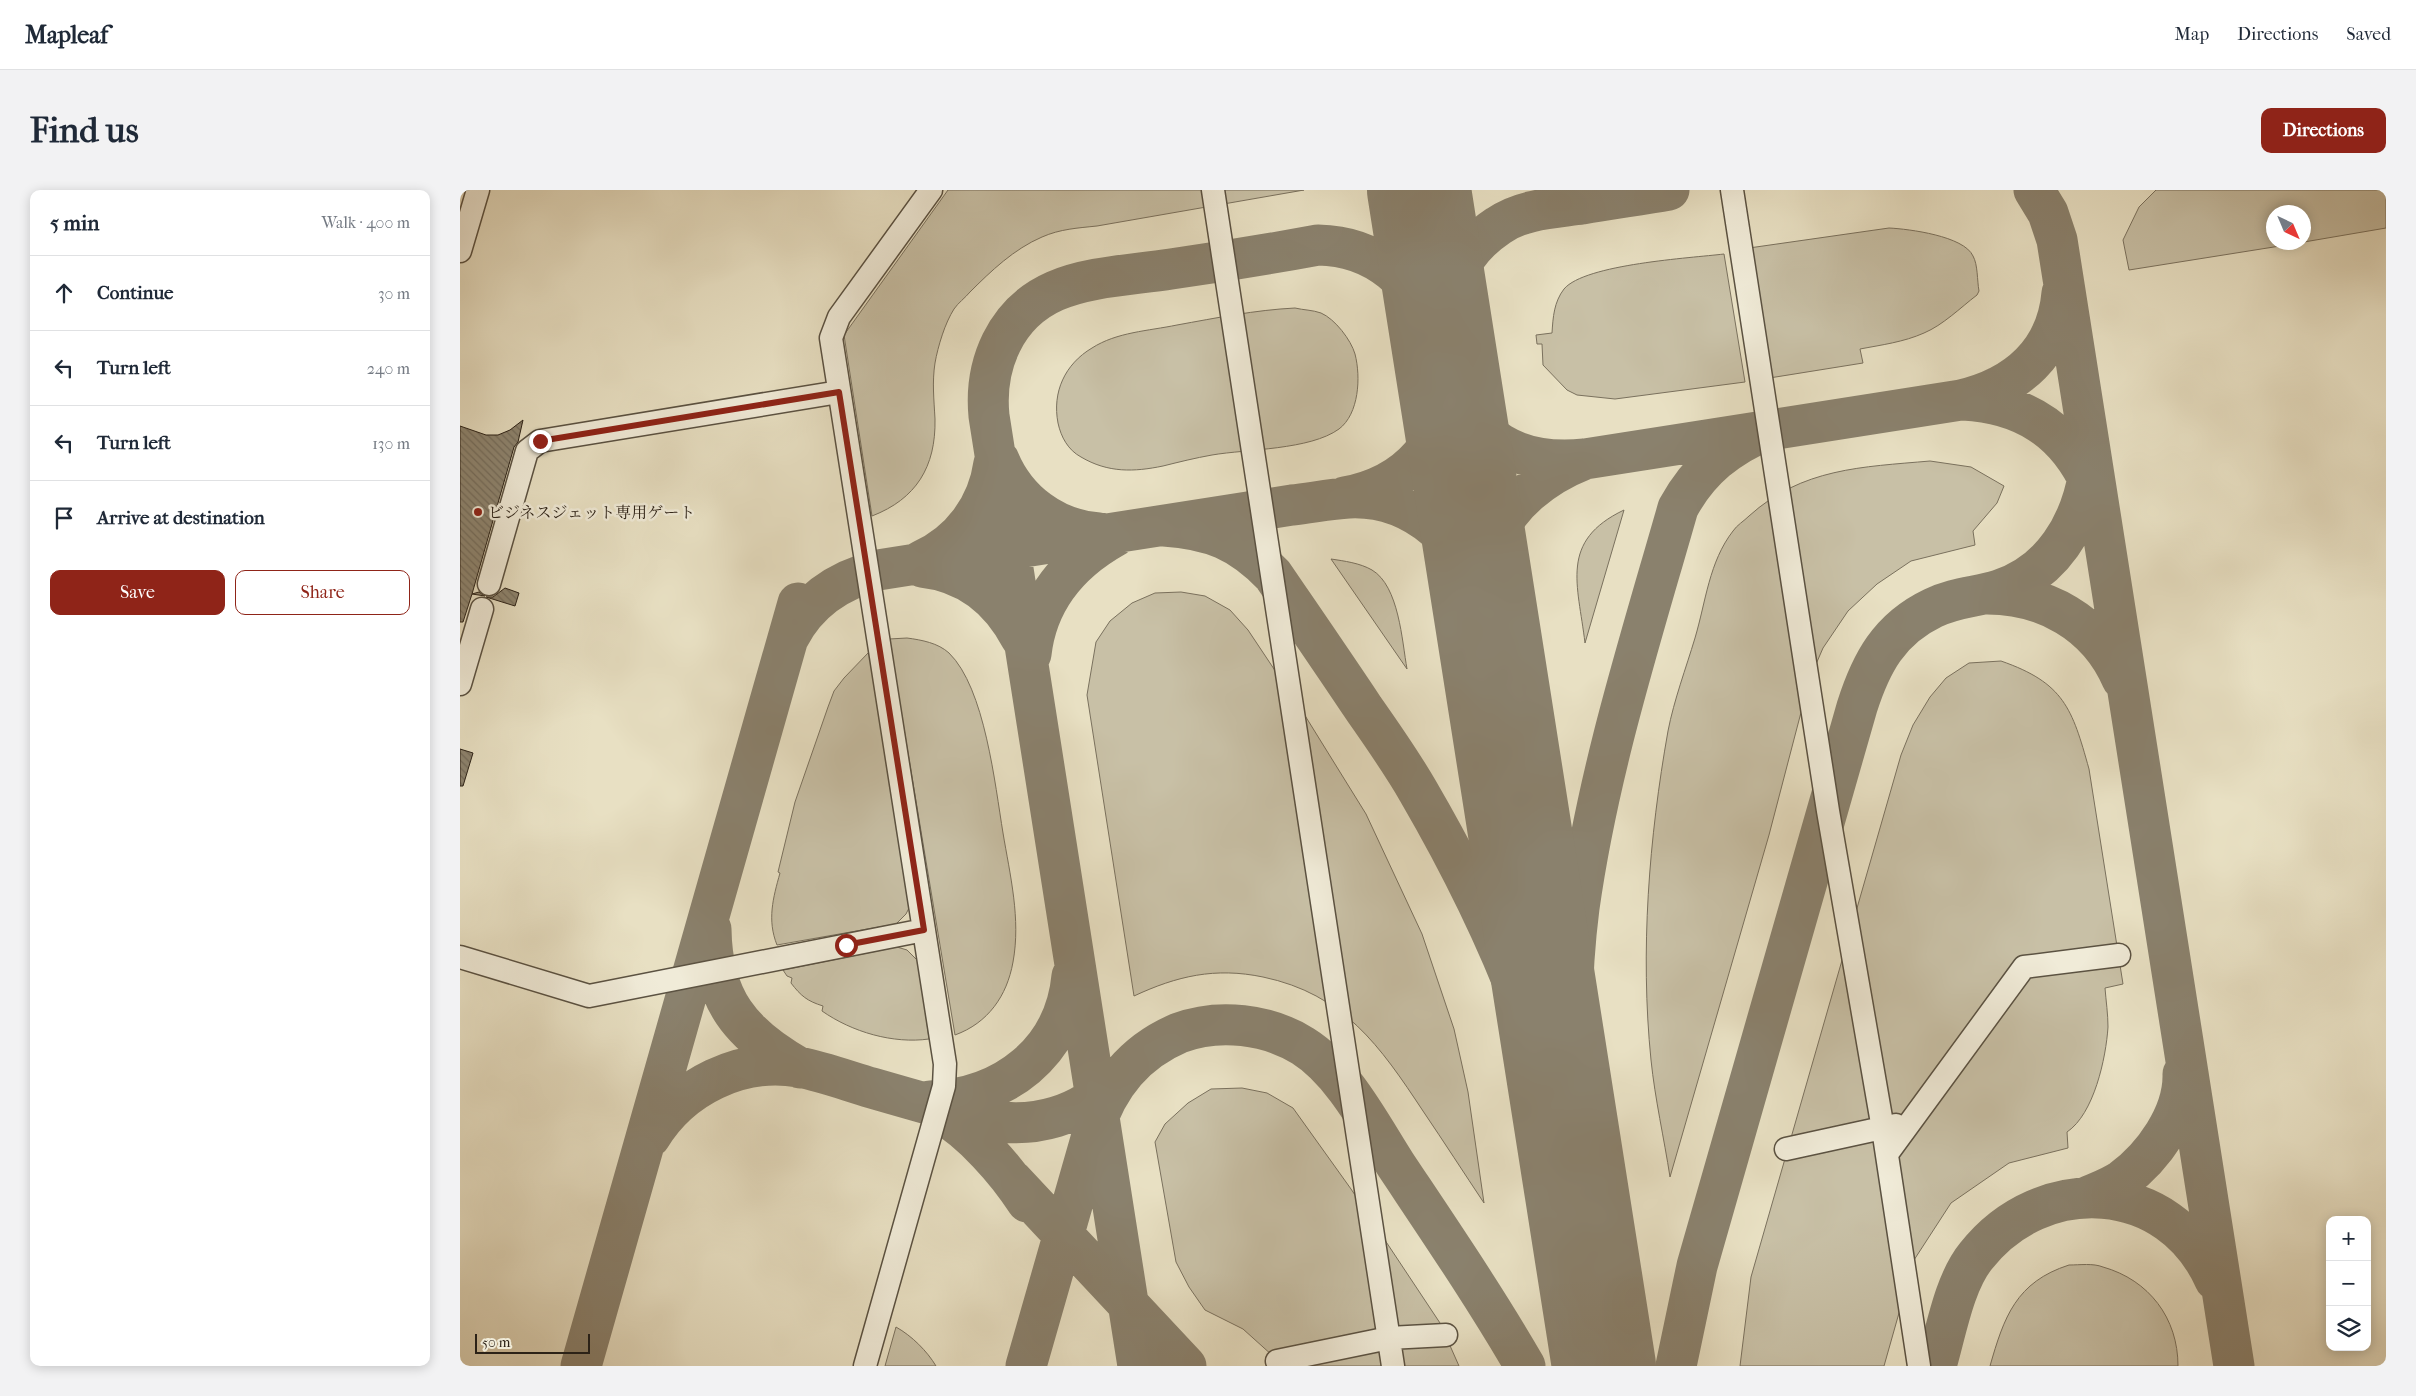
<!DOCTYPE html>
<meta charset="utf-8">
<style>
body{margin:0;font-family:"IM FELL French Canon","Noto Serif JP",serif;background:#f2f2f3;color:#1f2937}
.controls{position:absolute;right:15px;bottom:15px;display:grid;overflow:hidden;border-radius:10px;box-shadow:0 2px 12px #0003}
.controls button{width:45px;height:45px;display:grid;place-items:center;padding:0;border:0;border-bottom:1px solid #e0e1e3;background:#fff;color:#1f2937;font:25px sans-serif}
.compass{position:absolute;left:1806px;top:15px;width:45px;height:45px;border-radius:50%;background:#fff;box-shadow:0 2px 12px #0003;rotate:136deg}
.scale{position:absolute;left:15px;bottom:12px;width:115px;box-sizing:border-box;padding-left:5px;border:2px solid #2c2217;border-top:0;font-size:14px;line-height:18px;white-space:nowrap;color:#2c2217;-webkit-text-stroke:4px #f0ebd8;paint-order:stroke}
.stop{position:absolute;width:15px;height:15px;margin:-11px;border:4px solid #8f2418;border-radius:50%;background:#fff}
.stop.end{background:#8f2418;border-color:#fff;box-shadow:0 1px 5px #0008}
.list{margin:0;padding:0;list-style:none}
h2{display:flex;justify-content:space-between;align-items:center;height:65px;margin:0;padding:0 20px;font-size:21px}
h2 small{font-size:16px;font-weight:400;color:#747a83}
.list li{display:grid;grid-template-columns:32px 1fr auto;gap:15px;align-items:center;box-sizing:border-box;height:75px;padding:0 20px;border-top:1px solid #e0e1e3}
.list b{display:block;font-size:19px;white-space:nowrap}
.list em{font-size:16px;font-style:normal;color:#747a83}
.actions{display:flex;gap:10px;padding:15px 20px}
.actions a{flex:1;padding:11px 0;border:1px solid #8f2418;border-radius:10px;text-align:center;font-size:18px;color:#8f2418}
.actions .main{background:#8f2418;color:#fff}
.icon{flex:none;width:28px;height:28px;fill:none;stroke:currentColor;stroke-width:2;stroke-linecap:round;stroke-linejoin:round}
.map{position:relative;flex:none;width:1926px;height:1176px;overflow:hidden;border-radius:10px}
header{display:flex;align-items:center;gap:30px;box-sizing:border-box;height:70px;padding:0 25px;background:#fff;border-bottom:1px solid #e0e1e3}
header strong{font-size:24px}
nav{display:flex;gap:28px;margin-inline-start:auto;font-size:18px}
.intro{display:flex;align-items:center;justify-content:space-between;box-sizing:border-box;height:120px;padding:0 30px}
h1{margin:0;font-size:35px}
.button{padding:12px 22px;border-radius:10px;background:#8f2418;color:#fff;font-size:18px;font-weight:700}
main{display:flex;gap:30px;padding:0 30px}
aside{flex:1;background:#fff;border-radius:10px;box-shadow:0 2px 12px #0003}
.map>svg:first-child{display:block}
.green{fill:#c8c0a6;stroke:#7a715e}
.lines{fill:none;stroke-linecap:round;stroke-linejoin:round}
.taxiway{stroke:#8a816d;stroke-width:41}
.runway{stroke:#8a816d;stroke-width:104}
.building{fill:url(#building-back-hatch);stroke:#2c2217}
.minor-casing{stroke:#5b5242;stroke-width:25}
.minor{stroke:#f0ebd8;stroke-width:22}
.route{stroke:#8f2418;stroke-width:6}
.poi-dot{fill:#8f2418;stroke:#f0ebd8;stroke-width:2}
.labels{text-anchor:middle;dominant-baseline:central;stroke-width:5;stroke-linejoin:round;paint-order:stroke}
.poi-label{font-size:16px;fill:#2c2217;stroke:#f0ebd8;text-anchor:start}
</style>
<header>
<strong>Mapleaf</strong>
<nav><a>Map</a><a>Directions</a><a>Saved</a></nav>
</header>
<div class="intro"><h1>Find us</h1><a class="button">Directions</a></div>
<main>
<aside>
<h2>5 min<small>Walk · 400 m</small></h2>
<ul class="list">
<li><svg class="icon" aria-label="ahead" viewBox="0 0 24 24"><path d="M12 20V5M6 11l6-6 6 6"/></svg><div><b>Continue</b></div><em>30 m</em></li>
<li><svg class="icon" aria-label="left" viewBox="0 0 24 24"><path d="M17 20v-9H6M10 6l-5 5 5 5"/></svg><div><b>Turn left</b></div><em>240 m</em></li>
<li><svg class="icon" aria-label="left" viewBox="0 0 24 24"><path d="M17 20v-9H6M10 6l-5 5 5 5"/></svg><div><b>Turn left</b></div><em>130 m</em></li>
<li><svg class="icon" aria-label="arrive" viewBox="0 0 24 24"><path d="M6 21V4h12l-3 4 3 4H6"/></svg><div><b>Arrive at destination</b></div></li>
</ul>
<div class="actions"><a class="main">Save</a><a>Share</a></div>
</aside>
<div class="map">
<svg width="1926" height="1176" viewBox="0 0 1926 1176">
<defs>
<pattern id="building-back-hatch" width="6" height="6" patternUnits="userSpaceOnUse" patternTransform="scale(1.25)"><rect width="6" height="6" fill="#8e8570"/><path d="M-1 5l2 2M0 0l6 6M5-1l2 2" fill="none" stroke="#746c5b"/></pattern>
</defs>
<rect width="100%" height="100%" fill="#e8e0c3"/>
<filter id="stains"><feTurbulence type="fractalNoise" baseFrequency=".004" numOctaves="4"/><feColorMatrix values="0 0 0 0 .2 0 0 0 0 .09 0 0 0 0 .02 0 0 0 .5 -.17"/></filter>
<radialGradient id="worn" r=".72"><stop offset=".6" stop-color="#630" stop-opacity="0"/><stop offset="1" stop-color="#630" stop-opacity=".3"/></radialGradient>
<path class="green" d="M488 0H844L637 36C618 38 600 39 582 47 554 59 531 81 510 102 505 108 498 113 494 119 485 133 478 156 475 173 472 192 474 210 475 229 476 277 456 309 412 326L384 145Z
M1696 0H1926V38L1844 52V22H1814V52L1839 53 1669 80 1663 50 1679 17Z
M1429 38C1449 39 1504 46 1513 66 1518 75 1517 90 1519 101L1517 105C1500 118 1483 135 1464 143 1444 152 1421 155 1400 159L1403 173 1297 190 1275 60Z
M1264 64 1285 192 1155 209 1117 205 1107 200 1083 175 1082 154H1077L1076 145 1092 143C1093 127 1094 112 1104 99 1125 74 1231 68 1264 64Z
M835 118C843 120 853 120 861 123 875 129 891 150 895 164 901 187 899 224 879 239 850 260 787 259 752 265 735 268 719 272 703 276 674 282 648 283 621 267 608 260 601 247 598 233 592 202 605 174 632 158 657 142 688 141 717 135 756 128 795 120 835 118Z
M1470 271 1511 277 1544 296 1537 313 1513 341 1515 355 1451 371 1417 394 1388 421 1363 458 1350 488 1309 645 1210 987C1204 948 1195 909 1191 870 1180 761 1189 648 1208 541 1214 510 1226 478 1235 448 1246 411 1249 372 1273 341 1277 335 1284 331 1289 326 1342 278 1402 277 1470 271Z
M1164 320 1125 453C1118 394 1099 351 1164 320Z
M871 369C884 371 900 373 912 380 939 396 942 451 947 479Z
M721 402 745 406 770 420 788 440 844 524 906 624 962 744 994 839 1008 902 1024 1013C1004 983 984 952 963 921 920 856 884 804 803 787 755 777 717 786 674 806L627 505 636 452 650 431 672 413 695 403Z
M447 448C462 450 478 453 489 463 525 498 535 595 543 643 550 685 561 729 553 772 547 806 528 833 495 845L429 449Z
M409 462 449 718 446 724 436 734 317 755C307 730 313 708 320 683L318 682 335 612 368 517 374 501 384 488Z
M1541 471C1604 493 1612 518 1629 579L1663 794 1645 798C1646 811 1648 824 1648 837 1646 868 1634 924 1607 942L1608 958 1549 973 1491 1013 1454 1070 1424 1176H1280L1291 1087 1441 565 1453 535 1470 507 1486 488 1509 473Z
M437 757 447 760 459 772 469 849C433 854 392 842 362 821L363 816C347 811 341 806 331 793L332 788 327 786 323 780Z
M782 898 807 903 833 918 891 999 980 1133 999 1176H820L813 1166 783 1139 745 1120 729 1097 716 1072 695 952 705 934 728 913 751 899Z
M1609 1075C1620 1075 1633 1073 1643 1077 1689 1090 1718 1128 1718 1176H1530C1544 1127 1556 1092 1609 1075Z
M436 1137C452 1146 467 1161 476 1176H425Z"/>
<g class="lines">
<path class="taxiway" d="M1574 0 1588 23 1597 50 1774 1176
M980 143C984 100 1000 61 1038 36 1062 19 1094 18 1122 14 1151 9 1180 5 1209 0
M989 186C1014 250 1057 276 1125 269L1501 210C1557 197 1597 162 1602 103
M1503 210C1563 213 1606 240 1631 295
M539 270C556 311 594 340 639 343
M885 307C949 295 988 251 989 186
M704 336C751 339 780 351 813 385 843 429 874 474 904 519 923 546 942 573 958 601 1018 704 1069 814 1099 930
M461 371C501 353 528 317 534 273
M462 377C508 382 540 408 561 448
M1524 404C1584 403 1638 433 1662 489
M1024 414C1025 394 1025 372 1032 354 1046 314 1085 285 1123 270
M329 447C348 410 379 390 418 380L832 315C851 313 870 309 889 308 955 305 1007 355 1024 415
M571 464C577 410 608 373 654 347
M251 739C252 809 280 844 340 878
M470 911C544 909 605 862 612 786
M480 923C512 941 547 981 567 1012
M190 947C221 896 281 867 339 877 364 882 388 891 412 898 450 909 488 920 526 930 574 939 621 926 655 890
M552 990 726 1176
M1116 998C1112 905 1107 811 1119 718 1138 582 1180 451 1218 318 1239 279 1268 256 1309 239
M1627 1007C1638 1002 1652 997 1662 990 1693 967 1724 925 1723 884
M121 1176 338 413
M566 1176 633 942C647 896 674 862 719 843 759 828 808 834 843 856 883 881 911 936 936 975 980 1041 1025 1107 1065 1176
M678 1176 529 226C524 175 545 123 595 101 630 86 673 85 711 79 760 72 809 64 858 55 919 56 952 93 980 143
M1216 1176 1237 1076 1397 517C1411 473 1429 439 1473 418 1495 407 1517 407 1539 400 1593 382 1620 335 1629 283
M1476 1176C1486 1142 1494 1093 1516 1066 1582 982 1710 988 1755 1090"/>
<path class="runway" d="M959 0 1144 1176"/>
</g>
<path class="building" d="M63 230 58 252 54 257 12 404 19 402 25 406 12 404 3 432H0V236L26 245H38L50 240Z
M45 398 59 403 55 416 26 407H33Z
M0 559 13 563 3 596H0Z"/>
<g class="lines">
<defs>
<path id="minor" d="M753 0 933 1176
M1272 0 1368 621 1423 939 1459 1176
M0 61 18 0
M29 394 67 261 80 251 379 202
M0 494 22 419
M0 767 129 806 464 740
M1326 959 1436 935
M1427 964 1564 777 1659 765
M817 1171 929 1148 986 1145
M405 1176 484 896 485 874 371 148 379 127 471 0"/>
</defs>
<use href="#minor" class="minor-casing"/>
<use href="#minor" class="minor"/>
</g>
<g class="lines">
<path class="route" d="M80 251 379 202 464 740 386 755"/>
</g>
<circle class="poi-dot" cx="18" cy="322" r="5"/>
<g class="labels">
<g class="poi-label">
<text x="28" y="322">ビジネスジェット専用ゲート</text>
</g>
</g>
<rect width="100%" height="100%" filter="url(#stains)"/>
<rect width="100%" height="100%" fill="url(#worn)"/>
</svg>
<div class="controls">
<button>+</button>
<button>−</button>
<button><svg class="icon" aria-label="layers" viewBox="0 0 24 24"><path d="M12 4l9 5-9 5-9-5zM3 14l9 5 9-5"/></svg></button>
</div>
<svg class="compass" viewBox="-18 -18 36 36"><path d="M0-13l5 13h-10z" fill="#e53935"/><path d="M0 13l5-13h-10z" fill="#747a83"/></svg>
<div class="scale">50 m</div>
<div class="stop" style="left:386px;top:755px"></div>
<div class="stop end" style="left:80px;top:251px"></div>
</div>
</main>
